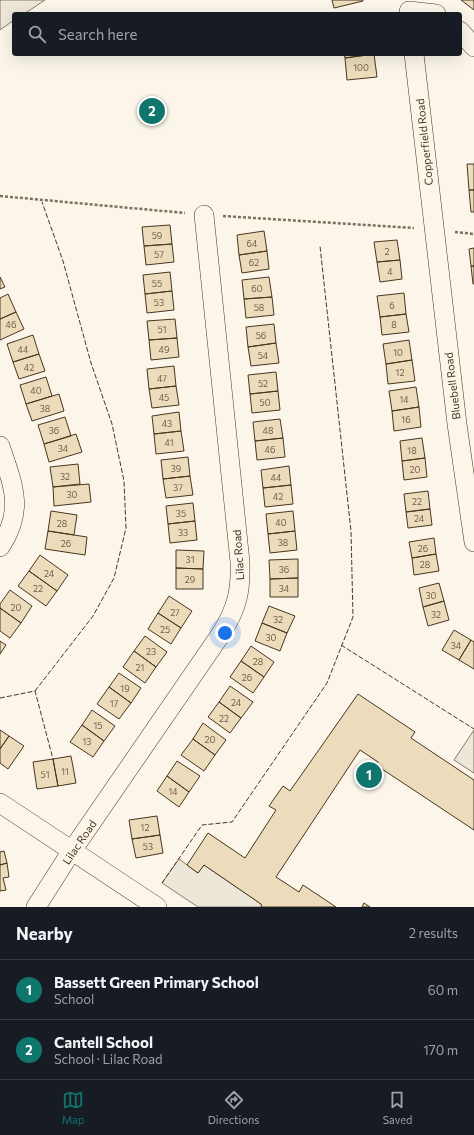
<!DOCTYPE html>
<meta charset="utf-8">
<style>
body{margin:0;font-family:Commissioner,sans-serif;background:#242831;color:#f1f3f6}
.you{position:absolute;left:225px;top:633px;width:14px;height:14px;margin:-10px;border:3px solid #fff;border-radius:50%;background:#1a73e8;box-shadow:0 0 0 6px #1a73e833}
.badge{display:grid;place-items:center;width:26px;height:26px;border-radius:50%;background:#0f766e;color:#fff;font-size:13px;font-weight:700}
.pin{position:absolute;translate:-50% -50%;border:2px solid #fff;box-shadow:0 1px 4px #0006}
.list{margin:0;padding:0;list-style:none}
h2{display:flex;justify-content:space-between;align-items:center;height:52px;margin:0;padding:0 16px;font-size:17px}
h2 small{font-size:13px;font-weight:400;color:#9ea1a6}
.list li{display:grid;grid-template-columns:26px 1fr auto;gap:12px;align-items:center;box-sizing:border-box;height:60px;padding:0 16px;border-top:1px solid #363941}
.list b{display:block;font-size:15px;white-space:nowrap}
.list p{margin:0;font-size:13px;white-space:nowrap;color:#9ea1a6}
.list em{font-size:13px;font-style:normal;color:#9ea1a6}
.icon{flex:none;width:22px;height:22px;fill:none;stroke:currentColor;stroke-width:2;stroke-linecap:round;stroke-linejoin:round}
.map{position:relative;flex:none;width:474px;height:907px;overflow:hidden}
.search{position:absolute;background:#171b24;box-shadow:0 4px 16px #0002;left:12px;right:12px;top:12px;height:44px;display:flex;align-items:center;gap:10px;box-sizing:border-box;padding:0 14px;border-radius:4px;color:#9ea1a6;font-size:15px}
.sheet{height:172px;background:#171b24}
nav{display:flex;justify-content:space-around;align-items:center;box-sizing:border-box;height:56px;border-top:1px solid #363941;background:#171b24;font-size:11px;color:#9ea1a6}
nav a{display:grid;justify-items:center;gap:2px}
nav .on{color:#0f766e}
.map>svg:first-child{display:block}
.green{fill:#ede6d9;stroke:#887966}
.parking{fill:#ede7d9;stroke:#887966}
.building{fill:#ecdcbc;stroke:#4a3520}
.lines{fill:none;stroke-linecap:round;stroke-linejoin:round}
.street-casing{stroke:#4a3520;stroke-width:20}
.path{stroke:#7f6f5c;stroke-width:2.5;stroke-dasharray:3 2;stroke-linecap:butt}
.street{stroke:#fbf6e9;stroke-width:19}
.fence{stroke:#4a3520;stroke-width:1;stroke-dasharray:5 2;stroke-linecap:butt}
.labels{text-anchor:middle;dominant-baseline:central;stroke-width:3;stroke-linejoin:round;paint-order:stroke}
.number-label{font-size:9px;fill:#725f47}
.street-label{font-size:11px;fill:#4a3520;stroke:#fbf6e9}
</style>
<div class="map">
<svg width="474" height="907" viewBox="0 0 474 907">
<rect width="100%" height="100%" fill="#fbf6e9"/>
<path class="green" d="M0 0H45L24 14H14V20L0 30Z"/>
<path class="parking" d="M474 730V773L454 760Z
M179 859 198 873 204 865 261 904 262 907H198L162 883Z"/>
<path class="building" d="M332 0H363V1L334 8Z
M461 0H474V10Z
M344 54H374L345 58Z
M374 54 377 77 347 80 345 58Z
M467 164H474V190H469Z
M469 190H474V212H471Z
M170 225 172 244 144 246 142 227Z
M264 231 267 251 239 255 237 235Z
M397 240 400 260 377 262 374 242Z
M172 244 174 262 146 265 144 246Z
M474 248V266H471L469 249Z
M267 251 269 269 242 273 239 255Z
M400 260 402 279 380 282 377 262Z
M471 266H474V284H473Z
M170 272 172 291 145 294 143 275Z
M0 277 5 287 0 289Z
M269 277 272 297 244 299 242 280Z
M172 291 174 310 147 313 145 294Z
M404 293 406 314 380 317 377 296Z
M8 294 16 312 0 319V298Z
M272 297 274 315 246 318 244 299Z
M16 312 24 329 0 340V319Z
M406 314 409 332 382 335 380 317Z
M175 319 177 338 149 340 147 321Z
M274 324 276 343 248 347 246 327Z
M33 335 39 354 13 362 7 344Z
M177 338 179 357 151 360 149 340Z
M409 340 412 360 386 364 383 344Z
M276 343 279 363 251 366 248 347Z
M39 354 45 371 19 379 13 362Z
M412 360 415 381 388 384 386 364Z
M174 366 176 386 149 389 147 369Z
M276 372 278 391 250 394 248 375Z
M46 377 52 396 26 404 20 385Z
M176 386 179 405 152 408 149 389Z
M416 387 419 407 392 411 389 391Z
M278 391 280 410 252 413 250 394Z
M59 394 64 411 32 421 26 404Z
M419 407 421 427 394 431 392 411Z
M179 412 181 431 154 434 152 416Z
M65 417 71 436 44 444 38 425Z
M280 419 283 438 255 441 253 422Z
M181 431 184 451 156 454 154 434Z
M76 434 82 452 49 462 44 444Z
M283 438 285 457 257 460 255 441Z
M422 438 425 458 402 461 400 441Z
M188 457 190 476 163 479 161 460Z
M425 458 427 477 404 480 402 461Z
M78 464 80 484 53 487 50 467Z
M289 466 291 485 263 488 261 470Z
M190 476 193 495 166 498 163 479Z
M89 484 91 502 54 506 53 487Z
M291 485 293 504 265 507 263 488Z
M428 491 430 509 406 512 404 494Z
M193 503 195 521 168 524 166 506Z
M430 509 432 525 408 528 406 512Z
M51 511 77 515 74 535 48 531Z
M293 511 295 531 268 534 266 514Z
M195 521 197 540 170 543 168 524Z
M48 531 87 537 85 555 45 549Z
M295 531 297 550 270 553 268 534Z
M434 538 436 554 412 558 409 542Z
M176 550 204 551 203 569 176 568Z
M436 554 439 571 414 575 412 558Z
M40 555 68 575 57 591 29 571Z
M298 559V578L270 579 269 560Z
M176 568 203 569V589H176Z
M29 571 57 591 46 606 18 586Z
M298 578V597H270V579Z
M439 583 444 601 423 607 419 588Z
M10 590 32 606 21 623 0 608V604Z
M169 596 192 611 181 628 158 613Z
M444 601 449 620 428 626 423 607Z
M269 606 295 616 287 633 262 623Z
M0 608 21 623 10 638 0 631Z
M158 613 181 628 171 644 148 629Z
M262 623 287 633 280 651 255 641Z
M454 630 471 640 459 660 442 650Z
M145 636 167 652 156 667 134 651Z
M471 640 474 642V669L459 660Z
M0 641 6 645 0 654Z
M251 646 274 662 264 677 241 661Z
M134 651 156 667 145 683 123 667Z
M241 661 264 677 253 693 230 677Z
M119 673 141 688 131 703 109 687Z
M230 686 253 702 241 718 219 702Z
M109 687 131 703 119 719 97 704Z
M358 694 415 732 411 738 474 780V830L376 765 378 762 360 750 276 877 299 892 303 885 336 907H262L261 904 204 865 198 873 187 865 208 833 245 858 276 810 269 806 283 786 290 791Z
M219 702 241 718 230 733 208 717Z
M92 710 115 726 104 741 82 725Z
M203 723 226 740 215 755 193 739Z
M82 725 104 741 93 757 70 742Z
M0 730 9 736 0 749Z
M9 736 24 746 8 769 0 763V749Z
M193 739 215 755 204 771 181 755Z
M71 756 76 783 58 786 53 759Z
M53 759 58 786 37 789 33 762Z
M177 761 200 776 189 792 167 776Z
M167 776 189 792 179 807 157 791Z
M157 816 160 835 132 839 129 820Z
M160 835 163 853 136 858 132 839Z
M4 851 7 863 0 865V852Z
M7 863 9 877 3 878 6 890 0 891V865Z
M364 903 370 907H362Z"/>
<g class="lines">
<defs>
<path id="street" d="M409 11 436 14
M460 31 474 47
M414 54 457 424 474 542
M0 446C13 485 25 510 0 547
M0 803 157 907
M36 907 71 852 221 634C237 608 241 592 240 562L204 215"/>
</defs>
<use href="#street" class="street-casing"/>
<path class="path" d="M0 196 185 213
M223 216 414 228
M455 232 474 234"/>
<use href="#street" class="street"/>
<path class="fence" d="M341 645 474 729
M35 691 93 616 114 578 126 528 124 481 112 424 91 363 63 261 42 202
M0 698 35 691 53 759
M162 883 202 825 232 822 327 683 353 617 351 531 320 246"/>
</g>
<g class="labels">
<g class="number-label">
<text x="361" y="67">100</text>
<text x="157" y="235">59</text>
<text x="252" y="243">64</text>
<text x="387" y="251">2</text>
<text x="159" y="254">57</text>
<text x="254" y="262">62</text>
<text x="390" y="271">4</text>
<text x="157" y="283">55</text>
<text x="257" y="288">60</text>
<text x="159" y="302">53</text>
<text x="392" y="305">6</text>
<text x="259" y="307">58</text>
<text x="11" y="324">46</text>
<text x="394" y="324">8</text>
<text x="162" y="329">51</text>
<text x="261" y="335">56</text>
<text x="23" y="349">44</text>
<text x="164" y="349">49</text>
<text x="398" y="352">10</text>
<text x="263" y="355">54</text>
<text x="29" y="367">42</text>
<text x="400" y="372">12</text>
<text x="162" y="378">47</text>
<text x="263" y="383">52</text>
<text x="36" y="390">40</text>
<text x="164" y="397">45</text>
<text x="404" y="399">14</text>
<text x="265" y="402">50</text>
<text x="45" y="408">38</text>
<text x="406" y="419">16</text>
<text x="167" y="423">43</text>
<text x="54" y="430">36</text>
<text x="268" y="430">48</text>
<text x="169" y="442">41</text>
<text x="63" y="448">34</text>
<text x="270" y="449">46</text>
<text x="412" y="450">18</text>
<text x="176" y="468">39</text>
<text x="415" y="469">20</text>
<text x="65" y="476">32</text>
<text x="276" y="477">44</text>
<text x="178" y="487">37</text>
<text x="72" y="494">30</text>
<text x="278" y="496">42</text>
<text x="417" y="501">22</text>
<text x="181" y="513">35</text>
<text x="419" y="518">24</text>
<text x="281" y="522">40</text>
<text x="62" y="523">28</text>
<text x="183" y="532">33</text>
<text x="283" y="542">38</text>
<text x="66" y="543">26</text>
<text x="423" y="548">26</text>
<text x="190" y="559">31</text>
<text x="425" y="564">28</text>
<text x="284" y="569">36</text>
<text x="49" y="573">24</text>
<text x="190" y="579">29</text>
<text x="38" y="588">22</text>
<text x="284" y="588">34</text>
<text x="431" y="595">30</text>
<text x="16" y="607">20</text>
<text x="175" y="612">27</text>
<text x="436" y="614">32</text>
<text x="278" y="619">32</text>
<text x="165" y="629">25</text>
<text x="271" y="637">30</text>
<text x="456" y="645">34</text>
<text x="151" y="651">23</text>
<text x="258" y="661">28</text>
<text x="140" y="667">21</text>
<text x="247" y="677">26</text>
<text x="125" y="688">19</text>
<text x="236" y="702">24</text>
<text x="114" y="703">17</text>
<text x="224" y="718">22</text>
<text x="98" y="725">15</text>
<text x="210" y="739">20</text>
<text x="87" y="741">13</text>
<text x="65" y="771">11</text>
<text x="45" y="774">51</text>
<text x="173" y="791">14</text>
<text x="145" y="827">12</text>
<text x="148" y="846">53</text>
</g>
<g class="street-label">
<text transform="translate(424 142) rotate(-96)">Copperfield Road</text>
<text transform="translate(452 386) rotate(-97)">Bluebell Road</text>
<text transform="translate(238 555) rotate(-94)">Lilac Road</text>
<text transform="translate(79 842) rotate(-56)">Lilac Road</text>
</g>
</g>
</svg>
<div class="you"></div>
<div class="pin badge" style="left:369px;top:775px">1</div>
<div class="pin badge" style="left:152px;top:111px">2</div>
<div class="search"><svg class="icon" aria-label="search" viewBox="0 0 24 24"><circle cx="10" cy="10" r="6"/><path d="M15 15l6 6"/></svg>Search here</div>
</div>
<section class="sheet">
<h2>Nearby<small>2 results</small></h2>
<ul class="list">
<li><span class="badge">1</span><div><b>Bassett Green Primary School</b><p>School</p></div><em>60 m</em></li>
<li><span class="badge">2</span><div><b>Cantell School</b><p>School · Lilac Road</p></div><em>170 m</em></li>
</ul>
</section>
<nav>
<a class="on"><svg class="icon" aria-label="map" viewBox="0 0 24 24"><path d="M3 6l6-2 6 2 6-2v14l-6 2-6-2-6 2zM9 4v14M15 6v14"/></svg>Map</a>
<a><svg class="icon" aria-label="directions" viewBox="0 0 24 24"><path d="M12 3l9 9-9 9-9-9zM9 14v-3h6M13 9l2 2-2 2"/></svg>Directions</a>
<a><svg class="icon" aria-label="saved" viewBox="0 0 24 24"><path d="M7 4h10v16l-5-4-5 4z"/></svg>Saved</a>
</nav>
